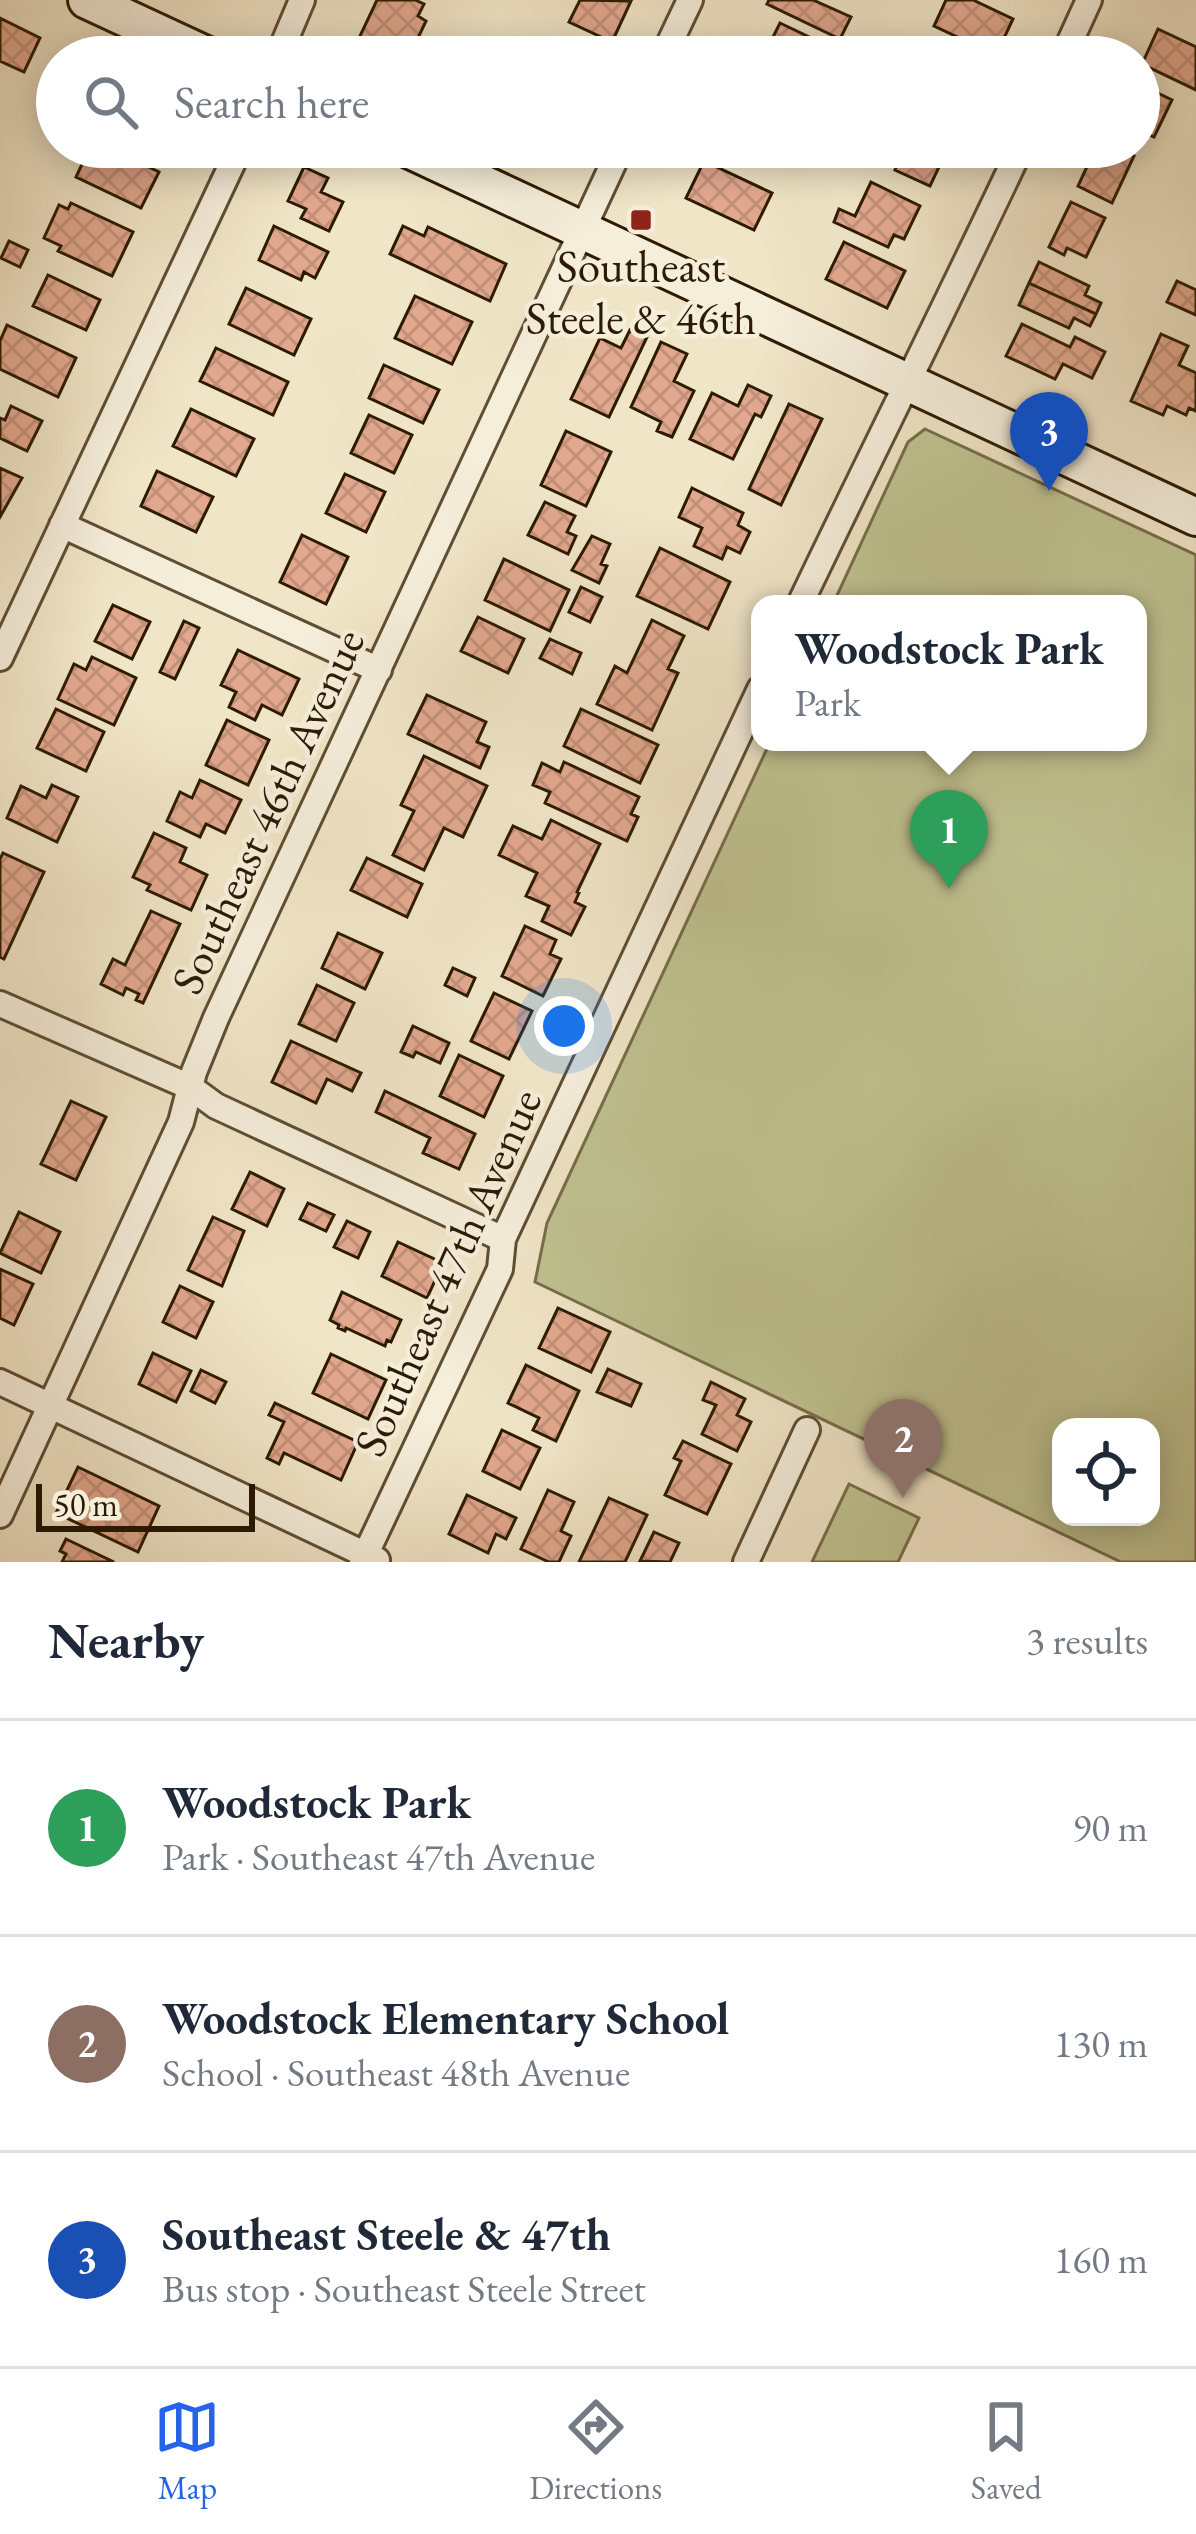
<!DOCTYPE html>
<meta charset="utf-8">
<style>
body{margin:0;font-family:"EB Garamond",serif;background:#f2f2f3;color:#1f2937}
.controls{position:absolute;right:36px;bottom:36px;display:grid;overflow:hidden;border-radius:24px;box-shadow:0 6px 30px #0003}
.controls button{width:108px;height:108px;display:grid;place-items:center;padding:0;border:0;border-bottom:3px solid #e0e1e3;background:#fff;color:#1f2937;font:60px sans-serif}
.scale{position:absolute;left:36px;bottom:30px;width:219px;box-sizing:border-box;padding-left:12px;border:6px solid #2d1b01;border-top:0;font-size:33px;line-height:42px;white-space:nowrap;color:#2d1b01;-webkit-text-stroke:9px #f5eedb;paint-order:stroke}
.you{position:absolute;left:564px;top:1026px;width:42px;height:42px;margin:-30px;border:9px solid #fff;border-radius:50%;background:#1a73e8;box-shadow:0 0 0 18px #1a73e833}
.badge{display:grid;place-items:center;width:78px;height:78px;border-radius:50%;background:#2563eb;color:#fff;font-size:39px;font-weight:700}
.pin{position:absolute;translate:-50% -99px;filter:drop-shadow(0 3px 6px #0008)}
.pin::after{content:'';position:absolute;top:63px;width:42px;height:36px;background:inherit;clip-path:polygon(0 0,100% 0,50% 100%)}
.popup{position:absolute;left:751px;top:595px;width:396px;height:156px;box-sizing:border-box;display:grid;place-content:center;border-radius:24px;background:#fff;filter:drop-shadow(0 3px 9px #0005);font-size:39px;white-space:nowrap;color:#747a83}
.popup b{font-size:45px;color:#1f2937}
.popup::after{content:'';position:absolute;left:50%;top:100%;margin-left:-24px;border:24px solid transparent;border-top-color:#fff}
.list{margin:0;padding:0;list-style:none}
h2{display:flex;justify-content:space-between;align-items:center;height:156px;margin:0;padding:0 48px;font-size:51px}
h2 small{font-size:39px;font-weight:400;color:#747a83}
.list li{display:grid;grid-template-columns:78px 1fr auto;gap:36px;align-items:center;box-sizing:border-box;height:216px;padding:0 48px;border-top:3px solid #e0e1e3}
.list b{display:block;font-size:45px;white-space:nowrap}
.list p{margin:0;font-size:39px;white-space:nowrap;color:#747a83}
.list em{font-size:39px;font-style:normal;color:#747a83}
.icon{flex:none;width:66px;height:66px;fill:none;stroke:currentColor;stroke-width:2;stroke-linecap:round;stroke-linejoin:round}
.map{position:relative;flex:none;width:1196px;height:1562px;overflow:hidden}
.search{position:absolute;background:#fff;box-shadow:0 6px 30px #0003;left:36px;right:36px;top:36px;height:132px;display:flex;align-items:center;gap:30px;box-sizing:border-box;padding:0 42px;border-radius:66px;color:#747a83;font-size:45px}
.sheet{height:804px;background:#fff}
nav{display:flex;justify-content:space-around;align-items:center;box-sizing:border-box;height:168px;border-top:3px solid #e0e1e3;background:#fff;font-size:33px;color:#747a83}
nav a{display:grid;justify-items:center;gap:6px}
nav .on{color:#2563eb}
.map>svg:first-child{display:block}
.green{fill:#c0c291;stroke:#766e49;stroke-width:3;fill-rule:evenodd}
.building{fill:url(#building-cross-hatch);stroke:#2d1b01;stroke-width:3}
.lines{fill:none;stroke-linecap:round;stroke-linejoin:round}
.street-casing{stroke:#5e4e32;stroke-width:30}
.secondary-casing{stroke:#2d1b01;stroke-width:42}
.street{stroke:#f5eedb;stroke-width:24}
.secondary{stroke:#f5eedb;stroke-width:36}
.poi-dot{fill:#8f2418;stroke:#f5eedb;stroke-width:4.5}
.labels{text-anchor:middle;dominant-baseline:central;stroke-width:9;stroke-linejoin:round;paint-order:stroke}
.poi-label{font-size:45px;fill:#2d1b01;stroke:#f5eedb}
.street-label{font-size:45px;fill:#2d1b01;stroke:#f5eedb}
</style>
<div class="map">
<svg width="1196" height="1562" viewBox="0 0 1196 1562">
<defs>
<pattern id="building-cross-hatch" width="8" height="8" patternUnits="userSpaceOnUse" patternTransform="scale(3)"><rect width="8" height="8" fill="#e2a88e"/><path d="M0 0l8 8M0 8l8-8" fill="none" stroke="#c29079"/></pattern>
</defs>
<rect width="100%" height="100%" fill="#f0e5c7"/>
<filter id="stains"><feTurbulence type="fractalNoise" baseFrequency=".00167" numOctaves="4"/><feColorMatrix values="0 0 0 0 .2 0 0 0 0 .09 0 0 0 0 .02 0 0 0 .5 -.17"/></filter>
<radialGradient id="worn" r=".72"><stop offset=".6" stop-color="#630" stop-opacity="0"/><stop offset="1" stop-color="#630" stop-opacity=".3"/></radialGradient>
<path class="green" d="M925 429 1196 555V1562H1121L535 1282 547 1223 770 742H1138V604H833L908 442ZM1061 1427H1151V1517H1061Z
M849 1484 919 1518 898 1562H812Z"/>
<path class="building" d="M377 0H415L424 4 418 16 426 21 409 57 351 55Z
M580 0 631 1 612 42 569 22Z
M769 0H813L851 17 840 39 767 4Z
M946 0H973L1013 19 996 55 934 26Z
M0 18 40 38 24 72 0 61Z
M780 23 830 47 825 57H763Z
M1158 29 1196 47V90L1142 64Z
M461 39 485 50 482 57H436L441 46 455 53Z
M529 40 564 57H521Z
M1139 84 1172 100 1154 137 1145 133 1140 145Z
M90 147H106L159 172 141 208 76 177Z
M706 147H770L766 155 755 149 747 166Z
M905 147H941L947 150 930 186 895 170Z
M1096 147H1116L1134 156 1112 203 1078 186Z
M704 161 772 193 754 230 686 198Z
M304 167 328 178 321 192 343 202 329 231 301 218 306 209 288 201Z
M871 182 920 206 904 239 894 235 888 247 834 222 839 209 855 216Z
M1071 202 1105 218 1086 257 1067 248 1064 255 1049 247Z
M71 203 133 232 112 276 58 251 61 246 44 238 59 205 68 209Z
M274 226 328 252 315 278 304 272 301 280 259 260Z
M403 226 424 236 428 227 506 264 490 301 390 254Z
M9 241 28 250 20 267 1 258Z
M844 242 905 271 887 308 826 279Z
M1039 262 1089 286 1085 295 1101 303 1096 314 1029 283Z
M48 275 100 300 86 330 33 306Z
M1177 281 1196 290V315L1167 302Z
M1029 283 1096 314 1090 326 1074 318 1069 328 1019 305Z
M246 288 311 319 294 355 229 324Z
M415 296 472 322 452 364 395 338Z
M1022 324 1070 347 1075 337 1105 352 1092 378 1063 364 1055 379 1006 356Z
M7 325 76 358 58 397 0 369V341Z
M630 330 647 337 609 417 571 399 600 338 621 348Z
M1161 334 1188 346 1179 365 1196 373V411L1189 408 1186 415 1167 406 1163 415 1131 401Z
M661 342 687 354 674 381 694 391 672 437 657 431 661 422 631 407Z
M216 348 288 382 273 415 200 381Z
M384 365 439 390 423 423 369 398Z
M748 385 771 396 761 417 755 414 733 459 690 439 712 393 738 406Z
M789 404 822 419 781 505 749 489Z
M11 406 42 421 27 451 0 438V418L5 420Z
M191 409 254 439 236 476 173 446Z
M369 415 412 435 394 473 351 453Z
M566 431 611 452 586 506 541 485Z
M0 468 22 478 0 517Z
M157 471 213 497 196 532 141 506Z
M345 474 385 492 366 532 326 513Z
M692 488 743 513 738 525 750 532 740 553 727 547 722 559 694 546 702 528 679 517Z
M545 502 575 516 567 532 576 536 568 554 528 535Z
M302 535 348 557 326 604 280 582Z
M592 536 610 544 601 564 607 566 599 583 572 570Z
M660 548 730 582 708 629 637 596Z
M504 559 569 590 550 631 485 600Z
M581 587 602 597 590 622 569 612Z
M113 605 150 622 132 659 95 641Z
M478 617 524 639 508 673 461 651Z
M652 620 684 636 668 669 678 673 652 730 597 704 615 666 627 673Z
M184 621 199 628 175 679 160 672Z
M550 639 581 653 572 674 540 658Z
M238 650 299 679 282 715 262 705 255 720 229 707 236 692 221 685Z
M92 657 136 678 114 725 58 699 74 664 86 670Z
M427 695 486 722 477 742 489 747 480 768 408 734Z
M56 709 104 732 86 771 37 748Z
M581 709 658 745 640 783 564 746Z
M227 720 269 740 248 785 206 765Z
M424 756 487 786 463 837 444 828 424 870 393 855 414 811 401 805Z
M564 762 639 797 631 814 638 817 627 841 545 803 550 792 533 785 542 763 560 772Z
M200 780 241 800 225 833 206 824 200 837 167 821 180 792 192 798Z
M52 785 78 797 57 842 7 818 21 786 46 798Z
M551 820 600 844 577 892 579 893 575 902 585 907 571 935 542 921 549 906 526 896 537 873 499 855 513 826 542 839Z
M154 833 186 848 180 862 207 875 191 910 147 890 150 885 133 877Z
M3 853 44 872 4 959 0 957V859Z
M367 858 422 884 407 917 351 890Z
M151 911 180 924 143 1003 136 1000 139 994 126 988 123 995 101 984 113 959 125 965Z
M525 926 556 940 550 954 561 959 543 996 502 976Z
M338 933 382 953 365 989 322 968Z
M453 968 475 978 467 996 445 985Z
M317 985 354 1003 336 1041 299 1024Z
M494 993 532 1011 509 1059 471 1041Z
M413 1026 449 1043 440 1063 416 1052 413 1057 401 1052Z
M291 1041 361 1073 352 1091 327 1079 316 1103 272 1082Z
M459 1055 503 1076 484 1117 440 1096Z
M385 1091 475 1134 459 1169 423 1153 430 1138 376 1112Z
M71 1101 106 1117 76 1180 41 1164Z
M250 1172 284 1189 267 1226 232 1209Z
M308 1203 334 1215 326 1231 300 1219Z
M19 1212 60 1232 41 1273 0 1253Z
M213 1217 244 1231 222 1286 188 1270Z
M347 1221 370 1232 358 1258 334 1247Z
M398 1242 443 1263 427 1298 382 1276Z
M0 1269 33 1284 14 1325 0 1318Z
M180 1286 213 1302 196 1338 163 1322Z
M342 1292 401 1320 391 1342 387 1340 385 1346 346 1328 345 1331 338 1328 339 1325 330 1320Z
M558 1308 610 1332 591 1372 539 1348Z
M153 1353 191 1371 176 1402 139 1384Z
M331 1354 386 1380 368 1419 313 1393Z
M526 1365 579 1391 556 1441 533 1430 539 1418 508 1403Z
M608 1369 641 1384 631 1406 597 1392Z
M201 1370 226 1382 215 1403 191 1391Z
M711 1382 745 1399 737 1415 751 1422 737 1451 702 1434 716 1405 703 1400Z
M275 1403 358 1442 341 1480 284 1453 279 1464 267 1458 284 1422 269 1415Z
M502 1430 540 1448 520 1489 483 1471Z
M683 1441 731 1464 707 1514 665 1495 681 1461 674 1458Z
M78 1467 159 1506 138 1552 56 1513Z
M548 1490 574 1502 561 1531 571 1536 559 1562H549L521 1549Z
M467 1495 516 1518 506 1539 496 1534 488 1553 449 1534Z
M609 1498 647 1515 625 1562H579Z
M654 1532 679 1543 670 1562 640 1561Z
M66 1539 114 1562H62L66 1554 60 1551Z"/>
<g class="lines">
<defs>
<path id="street" d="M278 57 302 0
M663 57 690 0
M1063 57 1089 0
M62 525 379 670
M800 604C873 451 949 300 1021 147
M0 658 240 147
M0 1004 190 1087 216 1106 503 1239
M0 1382 377 1560
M0 1515 181 1122 194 1072 216 1018 621 147
M362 1562 500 1269 503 1239 760 689
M746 1562 807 1430"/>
<path id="secondary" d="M87 0 210 57
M404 147 1196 517"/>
</defs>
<use href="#street" class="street-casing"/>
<use href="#secondary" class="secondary-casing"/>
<use href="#street" class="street"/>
<use href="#secondary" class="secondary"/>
</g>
<rect class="poi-dot" x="629" y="208" width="24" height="24" rx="6"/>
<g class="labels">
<g class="poi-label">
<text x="641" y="266">Southeast<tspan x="641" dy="52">Steele &amp; 46th</tspan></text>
</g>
<g class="street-label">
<text transform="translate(267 811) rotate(-65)">Southeast 46th Avenue</text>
<text transform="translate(447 1272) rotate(-66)">Southeast 47th Avenue</text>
</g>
</g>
<rect width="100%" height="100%" filter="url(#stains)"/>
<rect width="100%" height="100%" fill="url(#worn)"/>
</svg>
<div class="controls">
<button><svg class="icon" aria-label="locate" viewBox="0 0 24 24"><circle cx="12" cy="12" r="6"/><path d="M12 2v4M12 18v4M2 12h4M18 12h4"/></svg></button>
</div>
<div class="scale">50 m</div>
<div class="you"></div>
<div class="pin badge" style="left:949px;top:889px;background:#2e9e5b">1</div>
<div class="popup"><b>Woodstock Park</b>Park</div>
<div class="pin badge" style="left:903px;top:1498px;background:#8d6e63">2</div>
<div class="pin badge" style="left:1049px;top:491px;background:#1a4fb4">3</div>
<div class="search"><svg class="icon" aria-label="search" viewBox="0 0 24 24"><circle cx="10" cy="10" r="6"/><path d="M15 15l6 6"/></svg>Search here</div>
</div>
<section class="sheet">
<h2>Nearby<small>3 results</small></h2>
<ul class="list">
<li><span class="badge" style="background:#2e9e5b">1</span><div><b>Woodstock Park</b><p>Park · Southeast 47th Avenue</p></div><em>90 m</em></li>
<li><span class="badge" style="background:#8d6e63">2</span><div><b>Woodstock Elementary School</b><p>School · Southeast 48th Avenue</p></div><em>130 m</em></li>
<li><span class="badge" style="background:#1a4fb4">3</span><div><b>Southeast Steele &amp; 47th</b><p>Bus stop · Southeast Steele Street</p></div><em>160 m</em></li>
</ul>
</section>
<nav>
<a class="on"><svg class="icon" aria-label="map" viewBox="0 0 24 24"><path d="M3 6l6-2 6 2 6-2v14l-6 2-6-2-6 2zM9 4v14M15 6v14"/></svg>Map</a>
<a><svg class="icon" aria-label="directions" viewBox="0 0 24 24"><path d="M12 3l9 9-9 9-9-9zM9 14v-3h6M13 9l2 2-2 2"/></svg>Directions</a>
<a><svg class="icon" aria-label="saved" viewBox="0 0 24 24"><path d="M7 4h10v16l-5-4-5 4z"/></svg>Saved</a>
</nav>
